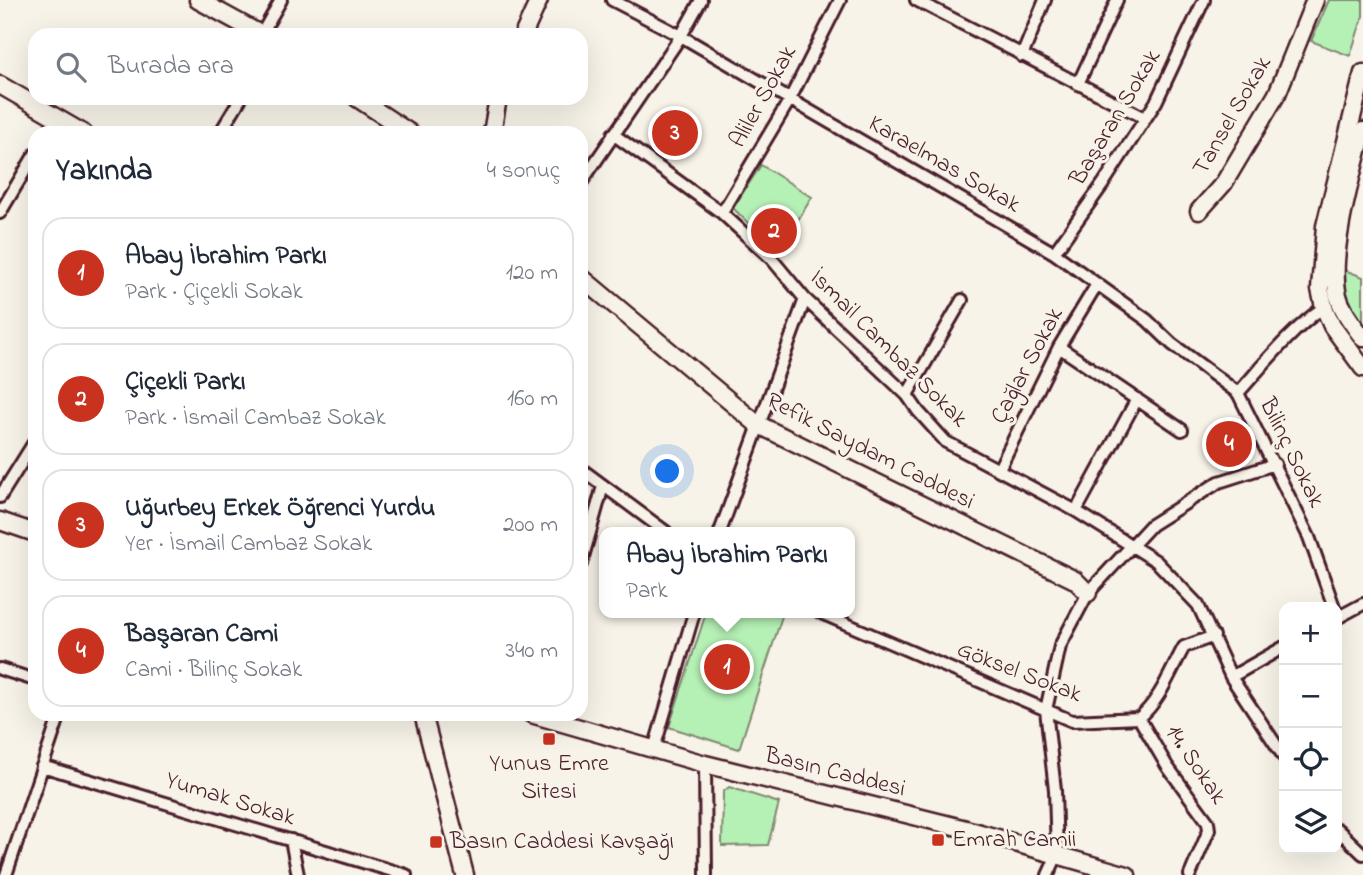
<!DOCTYPE html>
<html lang="tr">
<meta charset="utf-8">
<style>
body{margin:0;font-family:"Indie Flower",sans-serif;background:#f6f6f7;color:#1f2937}
.controls{position:absolute;right:21px;bottom:21px;display:grid;overflow:hidden;border-radius:14px;box-shadow:0 7px 28px #0002}
.controls button{width:63px;height:63px;display:grid;place-items:center;padding:0;border:0;border-bottom:2px solid #e0e1e3;background:#fff;color:#1f2937;font:35px sans-serif}
.you{position:absolute;left:668px;top:472px;width:24px;height:24px;margin:-18px;border:5px solid #fff;border-radius:50%;background:#1a73e8;box-shadow:0 0 0 10px #1a73e833}
.badge{display:grid;place-items:center;width:46px;height:46px;border-radius:50%;background:#c8321e;color:#fff;font-size:23px;font-weight:700}
.pin{position:absolute;translate:-50% -50%;border:4px solid #fff;box-shadow:0 2px 7px #0006}
.popup{position:absolute;left:599px;top:527px;width:256px;height:91px;box-sizing:border-box;display:grid;place-content:center;border-radius:14px;background:#fff;filter:drop-shadow(0 2px 5px #0005);font-size:23px;white-space:nowrap;color:#747a83}
.popup b{font-size:26px;color:#1f2937}
.popup::after{content:'';position:absolute;left:50%;top:100%;margin-left:-14px;border:14px solid transparent;border-top-color:#fff}
.list{margin:0;padding:0;list-style:none}
h2{display:flex;justify-content:space-between;align-items:center;height:91px;margin:0;padding:0 28px;font-size:30px}
h2 small{font-size:23px;font-weight:400;color:#747a83}
.list li{display:grid;grid-template-columns:46px 1fr auto;gap:21px;align-items:center;box-sizing:border-box;height:112px;margin:0 14px 14px;padding:0 14px;border:2px solid #e0e1e3;border-radius:21px}
.list b{display:block;font-size:26px;white-space:nowrap}
.list p{margin:0;font-size:23px;white-space:nowrap;color:#747a83}
.list em{font-size:23px;font-style:normal;color:#747a83}
.icon{flex:none;width:38px;height:38px;fill:none;stroke:currentColor;stroke-width:2;stroke-linecap:round;stroke-linejoin:round}
.map{position:relative;flex:none;width:1363px;height:875px;overflow:hidden}
.search{position:absolute;background:#fff;box-shadow:0 7px 28px #0002;left:28px;top:28px;width:560px;height:77px;display:flex;align-items:center;gap:18px;box-sizing:border-box;padding:0 24px;border-radius:21px;color:#747a83;font-size:26px}
.panel{position:absolute;background:#fff;box-shadow:0 7px 28px #0002;left:28px;top:126px;width:560px;height:595px;border-radius:21px}
.map>svg:first-child{display:block}
.green{fill:#b5f0b5;stroke:#808870;stroke-width:2}
.lines{fill:none;stroke-linecap:round;stroke-linejoin:round}
.street-casing{stroke:#4a1f2b;stroke-width:16}
.secondary-casing{stroke:#4a1f2b;stroke-width:21}
.street{stroke:#f7f3e8;stroke-width:10}
.secondary{stroke:#f7f3e8;stroke-width:16}
.poi-dot{fill:#c8321e;stroke:#f7f3e8;stroke-width:2.5}
.labels{text-anchor:middle;dominant-baseline:central;stroke-width:6;stroke-linejoin:round;paint-order:stroke}
.street-label{font-size:24px;fill:#4a1f2b;stroke:#f7f3e8}
.poi-label{font-size:24px;fill:#4a1f2b;stroke:#f7f3e8;text-anchor:start}
</style>
<div class="map">
<svg width="1363" height="875" viewBox="0 0 1363 875">
<rect width="100%" height="100%" fill="#f7f3e8"/>
<filter id="ink" filterUnits="userSpaceOnUse"><feTurbulence type="fractalNoise" baseFrequency=".0143" numOctaves="2"/><feDisplacementMap in="SourceGraphic" scale="14" xChannelSelector="R" yChannelSelector="G"/><feConvolveMatrix kernelMatrix="1 2 1 2 8 2 1 2 1" color-interpolation-filters="sRGB"/></filter>
<g filter="url(#ink)">
<path class="green" d="M1329 0H1363V16L1350 56 1311 41Z
M761 165 812 197 778 253 733 208Z
M1339 268 1363 277V338L1349 318Z
M706 613H783L739 749 669 727Z
M729 787 779 803 768 845 722 846 723 792Z"/>
<g class="lines">
<defs>
<path id="street" d="M612 0 681 36 1054 253 1147 320 1172 344 1238 393
M916 0 1145 118
M261 35 281 0
M1022 56 1045 0
M1078 84 1117 0
M48 133 56 119
M220 133 241 98
M613 134 722 213 771 258 805 299 907 395 918 411 946 442 1076 511 1156 561 1198 605 1231 677 1284 757
M581 183 681 36 701 0
M0 213 35 154
M722 213 789 101 840 0
M1054 253 1103 184 1156 102 1204 0
M1324 307C1291 330 1265 363 1238 393L1309 537 1334 607
M1059 347 1182 430
M907 395 962 300
M581 469 666 532
M999 469 1059 347 1097 284
M0 497 35 441
M1076 511 1137 399
M720 532 805 299
M581 564 603 486
M821 613 1072 721 1139 718C1160 701 1171 670 1184 647L1214 636
M1337 618 1363 604
M0 669 35 680
M1231 677 1284 647
M1139 718 1167 766 1208 822 1209 830 1190 875
M654 749 694 613
M705 764 706 875
M42 766 406 875
M1337 829 1363 854
M291 840 298 875
M6 875 60 714
M1048 875 1057 855 1055 790 1046 710 1060 646 1088 593 1151 525 1219 482 1275 464"/>
<path id="secondary" d="M198 0 262 35
M523 35 539 0
M1363 73 1325 226 1320 289 1324 307 1332 326 1363 368
M0 85 83 133
M357 98 410 133
M1363 131C1352 175 1330 248 1337 291 1340 309 1353 324 1363 338
M492 133 498 98
M1199 211 1224 183 1277 94 1315 0
M581 277 757 424 1075 580 1088 593
M0 521 35 533
M423 714 465 875
M531 714 705 764 966 829 1127 875"/>
</defs>
<use href="#street" class="street-casing"/>
<use href="#secondary" class="secondary-casing"/>
<use href="#street" class="street"/>
<use href="#secondary" class="secondary"/>
</g>
</g>
<g class="poi-dot">
<rect x="542" y="732" width="14" height="14" rx="3.5"/>
<rect x="931" y="833" width="14" height="14" rx="3.5"/>
<rect x="429" y="835" width="14" height="14" rx="3.5"/>
</g>
<g class="labels">
<g class="street-label">
<text transform="translate(764 97) rotate(-61)">Aliler Sokak</text>
<text transform="translate(1233 116) rotate(-60)">Tansel Sokak</text>
<text transform="translate(1116 118) rotate(-59)">Başaran Sokak</text>
<text transform="translate(944 165) rotate(30)">Karaelmas Sokak</text>
<text transform="translate(888 349) rotate(45)">İsmail Cambaz Sokak</text>
<text transform="translate(1028 366) rotate(-62)">Çağlar Sokak</text>
<text transform="translate(870 452) rotate(27)">Refik Saydam Caddesi</text>
<text transform="translate(1291 453) rotate(64)">Bilinç Sokak</text>
<text transform="translate(1019 673) rotate(21)">Göksel Sokak</text>
<text transform="translate(1195 765) rotate(56)">14. Sokak</text>
<text transform="translate(835 773) rotate(14)">Basın Caddesi</text>
<text transform="translate(230 800) rotate(17)">Yumak Sokak</text>
</g>
<g class="poi-label">
<text x="549" y="764" text-anchor="middle">Yunus Emre<tspan x="549" dy="28">Sitesi</tspan></text>
<text x="952" y="840">Emrah Camii</text>
<text x="450" y="842">Basın Caddesi Kavşağı</text>
</g>
</g>
</svg>
<div class="controls">
<button>+</button>
<button>−</button>
<button><svg class="icon" aria-label="locate" viewBox="0 0 24 24"><circle cx="12" cy="12" r="6"/><path d="M12 2v4M12 18v4M2 12h4M18 12h4"/></svg></button>
<button><svg class="icon" aria-label="layers" viewBox="0 0 24 24"><path d="M12 4l9 5-9 5-9-5zM3 14l9 5 9-5"/></svg></button>
</div>
<div class="you"></div>
<div class="pin badge" style="left:727px;top:667px">1</div>
<div class="popup"><b>Abay İbrahim Parkı</b>Park</div>
<div class="pin badge" style="left:774px;top:231px">2</div>
<div class="pin badge" style="left:675px;top:133px">3</div>
<div class="pin badge" style="left:1229px;top:444px">4</div>
<div class="search"><svg class="icon" aria-label="search" viewBox="0 0 24 24"><circle cx="10" cy="10" r="6"/><path d="M15 15l6 6"/></svg>Burada ara</div>
<section class="panel">
<h2>Yakında<small>4 sonuç</small></h2>
<ul class="list">
<li><span class="badge">1</span><div><b>Abay İbrahim Parkı</b><p>Park · Çiçekli Sokak</p></div><em>120 m</em></li>
<li><span class="badge">2</span><div><b>Çiçekli Parkı</b><p>Park · İsmail Cambaz Sokak</p></div><em>160 m</em></li>
<li><span class="badge">3</span><div><b>Uğurbey Erkek Öğrenci Yurdu</b><p>Yer · İsmail Cambaz Sokak</p></div><em>200 m</em></li>
<li><span class="badge">4</span><div><b>Başaran Cami</b><p>Cami · Bilinç Sokak</p></div><em>340 m</em></li>
</ul>
</section>
</div>
